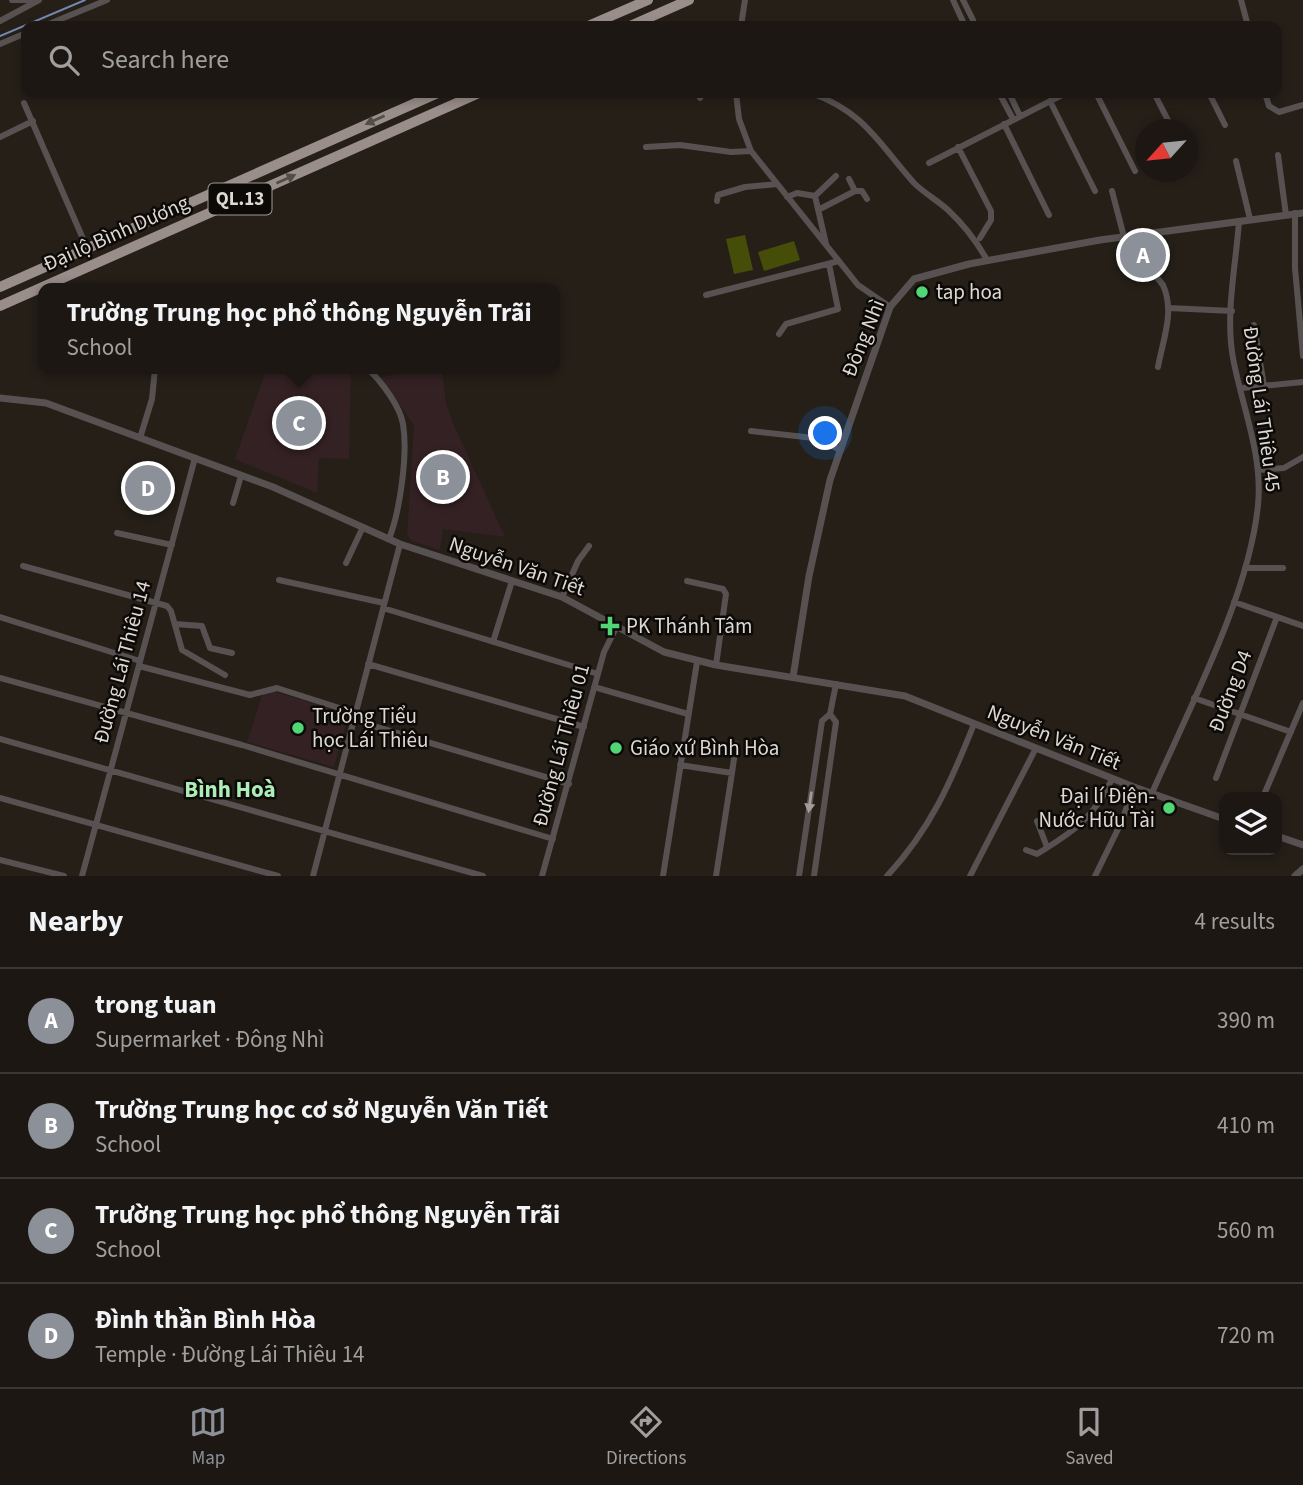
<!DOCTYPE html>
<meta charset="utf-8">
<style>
body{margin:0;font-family:"Source Sans 3",sans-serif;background:#292420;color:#f1f3f6}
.controls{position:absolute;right:21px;bottom:21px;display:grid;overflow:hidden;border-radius:14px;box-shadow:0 4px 10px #0003}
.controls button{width:63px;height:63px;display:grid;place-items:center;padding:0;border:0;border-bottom:2px solid #3a3632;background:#1c1712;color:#f1f3f6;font:35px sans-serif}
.compass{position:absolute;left:1135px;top:119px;width:63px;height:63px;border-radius:50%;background:#1c1712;box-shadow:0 4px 10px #0003;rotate:243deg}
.you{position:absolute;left:826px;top:434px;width:24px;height:24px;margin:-18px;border:5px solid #fff;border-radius:50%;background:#1a73e8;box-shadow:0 0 0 10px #1a73e833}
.badge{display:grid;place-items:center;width:46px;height:46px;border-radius:50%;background:#8c9099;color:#fff;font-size:23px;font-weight:700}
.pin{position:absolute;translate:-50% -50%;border:4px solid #fff;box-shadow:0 2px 7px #0006}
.popup{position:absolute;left:38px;top:283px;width:522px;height:91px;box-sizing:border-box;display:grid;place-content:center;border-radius:14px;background:#1c1712;filter:drop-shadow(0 2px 5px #0005);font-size:23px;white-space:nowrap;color:#a09f9f}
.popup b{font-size:26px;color:#f1f3f6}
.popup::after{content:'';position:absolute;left:50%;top:100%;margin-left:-14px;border:14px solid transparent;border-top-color:#1c1712}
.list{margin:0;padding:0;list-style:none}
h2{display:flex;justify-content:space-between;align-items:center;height:91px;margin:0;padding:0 28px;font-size:30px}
h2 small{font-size:23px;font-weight:400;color:#a09f9f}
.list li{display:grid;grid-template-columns:46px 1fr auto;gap:21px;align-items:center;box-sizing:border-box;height:105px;padding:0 28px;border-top:2px solid #3a3632}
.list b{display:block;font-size:26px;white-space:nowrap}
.list p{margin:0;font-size:23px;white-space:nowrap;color:#a09f9f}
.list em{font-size:23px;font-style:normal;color:#a09f9f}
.icon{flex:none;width:38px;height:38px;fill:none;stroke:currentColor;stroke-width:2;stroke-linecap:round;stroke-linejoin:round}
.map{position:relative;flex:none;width:1303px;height:876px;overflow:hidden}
.search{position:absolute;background:#1c1712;box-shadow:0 4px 10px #0003;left:21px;right:21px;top:21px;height:77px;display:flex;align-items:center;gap:18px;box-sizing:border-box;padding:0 24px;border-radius:14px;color:#a09f9f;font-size:26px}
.sheet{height:511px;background:#1c1712}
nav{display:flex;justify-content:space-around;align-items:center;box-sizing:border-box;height:98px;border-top:2px solid #3a3632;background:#1c1712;font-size:19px;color:#a09f9f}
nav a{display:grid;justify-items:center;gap:4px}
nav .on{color:#8c9099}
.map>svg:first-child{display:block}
.education{fill:#342124}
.green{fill:#454d08}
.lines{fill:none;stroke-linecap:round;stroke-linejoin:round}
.stream{stroke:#7288b2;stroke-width:2}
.minor{stroke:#575251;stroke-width:6}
.tertiary{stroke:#575251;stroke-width:7}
.trunk{stroke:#9a8e8a;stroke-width:10}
.oneway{fill:#534c48}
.oneway2{fill:#a09c98}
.poi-dot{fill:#50d674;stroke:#0c0907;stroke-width:2.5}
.labels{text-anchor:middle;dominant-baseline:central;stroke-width:5;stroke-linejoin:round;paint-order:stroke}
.shield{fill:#0c0907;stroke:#9e9a96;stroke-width:2}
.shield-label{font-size:19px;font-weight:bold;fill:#dcd8d3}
.street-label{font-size:21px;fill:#dcd8d3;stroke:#0c0907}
.poi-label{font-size:21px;fill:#dcd8d3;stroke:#0c0907;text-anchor:start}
.neighbourhood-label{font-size:23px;font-weight:bold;fill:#aceeb7;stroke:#0c0907}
</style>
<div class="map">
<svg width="1303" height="876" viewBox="0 0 1303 876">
<rect width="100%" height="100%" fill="#251f18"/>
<path class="education" d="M351 369 349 459 319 458 317 493 235 459 266 370Z
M403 369H442L446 404 453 423 505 537 443 529 440 550 412 541 407 535 414 425 380 378 403 372Z
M264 689 349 713 334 767 247 742Z"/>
<path class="green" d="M745 235 753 270 734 274 726 239Z
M794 241 800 260 764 271 758 252Z"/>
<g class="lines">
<path class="stream" d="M0 36 85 0"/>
<path class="minor" d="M12 0H38
M953 0 965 26
M963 0 973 20
M1241 0 1248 26
M0 21 39 0
M44 26 107 0
M741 26 745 0
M1202 26H1204
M0 44 26 33
M736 93 739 119 751 151 858 285 890 307
M811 93C865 112 879 144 914 183 924 193 937 200 948 210 963 224 977 242 987 260
M999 93 1013 119
M1009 93 1020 116
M1096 93 1135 171
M1154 93 1173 130
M1209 93 1225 125
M1265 93 1269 106 1279 112 1303 105
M700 98 704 93
M1050 101 1095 191
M24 103 87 248
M1004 124 1049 215
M0 137 33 121
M646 147 680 145 731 152 751 151
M958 147 991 211V220L980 238
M1278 155 1286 215
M1236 161 1250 219
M929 163 1066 93
M849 179 855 191H862L867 199
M1112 191 1124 237 1163 285C1175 312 1163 339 1158 367
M815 196 826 244
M787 197 797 193 815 196 836 176
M717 201 718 195 745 187 777 184
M818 210 855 191
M1295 213V268L1303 356
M706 295 839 261
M1169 308 1232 311
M1254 325 1264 386
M779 334 786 324 838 309 829 264
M368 369C381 381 400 406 403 424 408 454 400 511 389 539
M1242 388 1303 382
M751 431 814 438 841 450
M140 438 152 399 155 369
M1258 470 1284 468 1303 457
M233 503 241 476
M117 533 172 545
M346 563 363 527
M23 566 167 606 171 611 182 650 225 675
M1245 568H1283
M279 580 384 603
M687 581 723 589 726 594 716 665
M562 597 578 561 589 546
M1234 602 1303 626
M383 608 598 674
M0 617 140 661
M175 624 202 626 210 648 232 653
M493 642 512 581
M368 664 584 727
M139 666 250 695 277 688 355 713
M0 678 242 745 553 839
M594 687 688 714
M1194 698 1291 732
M353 720 569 784
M0 739 483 876
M680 765 732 773 716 876
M732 773 736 744
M1216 778 1277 617
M1152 793C1189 708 1249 596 1258 505 1263 454 1242 407 1233 358 1225 314 1236 265 1239 221
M1263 797 1303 703
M0 798 278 876
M1037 821 1047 847
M1026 850 1037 854C1073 832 1094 818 1112 779
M0 860 64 876
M82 876 195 458
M313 876 400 544
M542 876 604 652 617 626
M663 876 697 662
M799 876 822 721 830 714 836 684
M814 876 836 722 830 714
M887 876C930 830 951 782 974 724
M970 876 1036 748
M1095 876 1121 823 1134 787"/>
<path class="tertiary" d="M0 398 46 403 273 487 400 544 562 597 664 652 716 665 905 696 1134 787 1224 819
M793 677 809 576 830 480 890 307 914 279 969 264 1100 240 1303 213
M1277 836 1303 845
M1295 876 1303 869"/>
<path class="trunk" d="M588 26 648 0
M630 26 689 0
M0 287 438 93
M0 306 479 93"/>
</g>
<defs><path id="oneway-solid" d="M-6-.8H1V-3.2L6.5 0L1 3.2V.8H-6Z" transform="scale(1.75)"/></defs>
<g class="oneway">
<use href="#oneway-solid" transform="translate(375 120) rotate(156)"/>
<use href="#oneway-solid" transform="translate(286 179) rotate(-24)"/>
</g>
<use class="oneway2" href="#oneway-solid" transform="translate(810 802) rotate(98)"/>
<g class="poi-dot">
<circle cx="922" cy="292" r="7"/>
<path d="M606.5 615.5h7v7h7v7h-7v7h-7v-7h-7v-7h7z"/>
<circle cx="298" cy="728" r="7"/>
<circle cx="616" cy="748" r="7"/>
<circle cx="1169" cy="808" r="7"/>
</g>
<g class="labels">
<rect class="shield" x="208.5" y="183.5" width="63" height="31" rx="5"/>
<g class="shield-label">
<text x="240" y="199">QL.13</text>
</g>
<g class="street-label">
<text transform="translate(116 233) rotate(-24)">Đại lộ Bình Dương</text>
<text transform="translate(863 338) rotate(-68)">Đông Nhì</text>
<text transform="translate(1262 409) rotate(82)">Đường Lái Thiêu 45</text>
<text transform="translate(517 566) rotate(19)">Nguyễn Văn Tiết</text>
<text transform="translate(122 662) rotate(-75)">Đường Lái Thiêu 14</text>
<text transform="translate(1230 691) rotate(-69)">Đường D4</text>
<text transform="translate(1054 737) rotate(22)">Nguyễn Văn Tiết</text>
<text transform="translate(561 745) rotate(-75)">Đường Lái Thiêu 01</text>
</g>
<g class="poi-label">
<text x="936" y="292">tap hoa</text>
<text x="626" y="626">PK Thánh Tâm</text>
<text x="312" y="716">Trường Tiểu<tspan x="312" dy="24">học Lái Thiêu</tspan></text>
<text x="630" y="748">Giáo xứ Bình Hòa</text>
<text x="1155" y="796" text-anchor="end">Đại lí Điện-<tspan x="1155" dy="24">Nước Hữu Tài</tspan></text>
</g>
<g class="neighbourhood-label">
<text x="230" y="789">Bình Hoà</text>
</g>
</g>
</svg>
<div class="controls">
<button><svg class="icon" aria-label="layers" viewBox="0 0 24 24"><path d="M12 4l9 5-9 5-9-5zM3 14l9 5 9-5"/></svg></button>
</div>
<svg class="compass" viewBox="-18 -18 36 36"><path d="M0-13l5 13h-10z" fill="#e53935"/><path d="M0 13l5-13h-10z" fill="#a09f9f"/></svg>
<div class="you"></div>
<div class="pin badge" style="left:1143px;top:255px">A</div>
<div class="pin badge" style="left:443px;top:477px">B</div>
<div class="pin badge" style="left:299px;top:423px">C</div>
<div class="popup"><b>Trường Trung học phổ thông Nguyễn Trãi</b>School</div>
<div class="pin badge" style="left:148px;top:488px">D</div>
<div class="search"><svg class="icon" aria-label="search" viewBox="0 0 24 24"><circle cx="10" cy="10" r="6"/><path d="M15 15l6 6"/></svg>Search here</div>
</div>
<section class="sheet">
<h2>Nearby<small>4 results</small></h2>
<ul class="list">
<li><span class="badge">A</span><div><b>trong tuan</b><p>Supermarket · Đông Nhì</p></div><em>390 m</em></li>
<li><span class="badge">B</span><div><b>Trường Trung học cơ sở Nguyễn Văn Tiết</b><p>School</p></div><em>410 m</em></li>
<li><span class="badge">C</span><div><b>Trường Trung học phổ thông Nguyễn Trãi</b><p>School</p></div><em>560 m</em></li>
<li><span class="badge">D</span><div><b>Đình thần Bình Hòa</b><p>Temple · Đường Lái Thiêu 14</p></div><em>720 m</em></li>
</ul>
</section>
<nav>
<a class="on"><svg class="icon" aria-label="map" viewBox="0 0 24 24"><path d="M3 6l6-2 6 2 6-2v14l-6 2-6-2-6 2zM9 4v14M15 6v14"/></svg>Map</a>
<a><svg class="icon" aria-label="directions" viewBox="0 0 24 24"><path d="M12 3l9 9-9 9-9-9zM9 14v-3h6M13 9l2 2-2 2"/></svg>Directions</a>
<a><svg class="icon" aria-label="saved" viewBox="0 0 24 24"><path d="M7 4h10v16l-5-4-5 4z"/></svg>Saved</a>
</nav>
